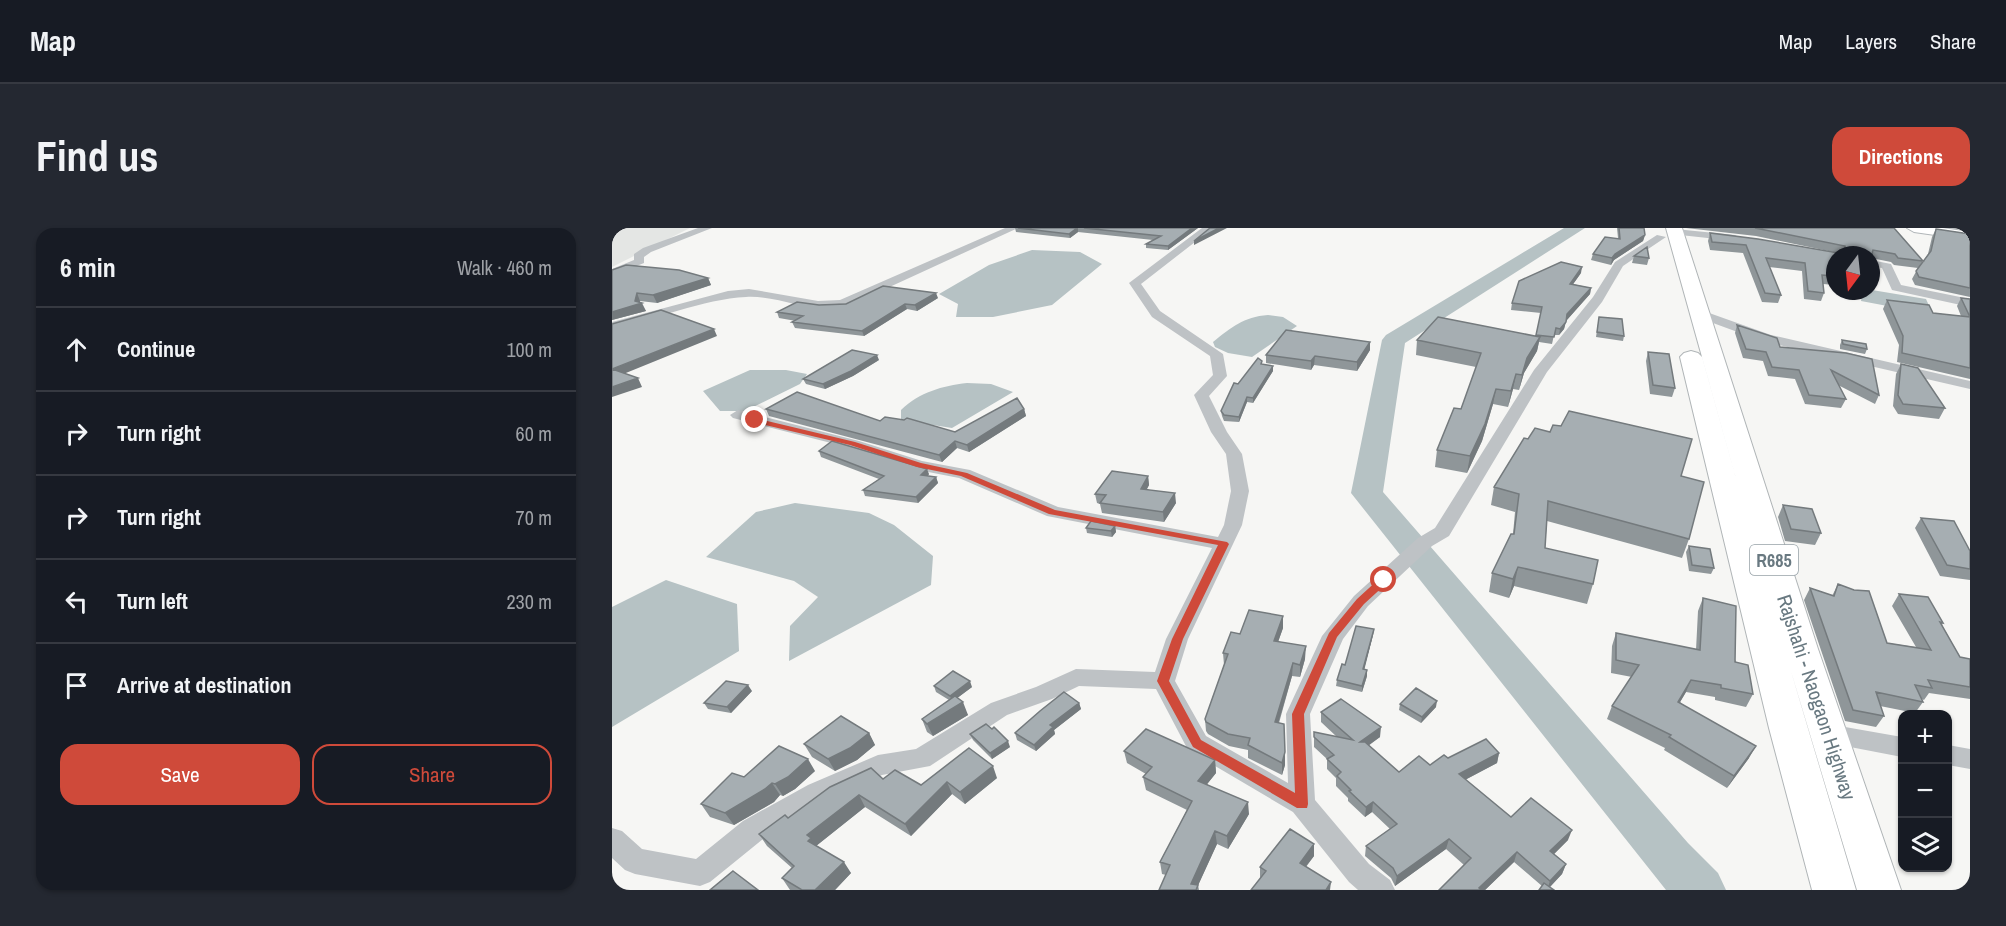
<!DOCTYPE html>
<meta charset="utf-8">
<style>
body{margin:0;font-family:"Archivo Narrow",sans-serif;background:#242831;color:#f1f3f6}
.controls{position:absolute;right:18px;bottom:18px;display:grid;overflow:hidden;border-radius:12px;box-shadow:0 2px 4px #0004}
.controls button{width:54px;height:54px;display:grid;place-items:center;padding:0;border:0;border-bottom:2px solid #363941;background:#171b24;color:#f1f3f6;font:30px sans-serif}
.compass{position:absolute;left:1214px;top:18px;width:54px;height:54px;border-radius:50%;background:#171b24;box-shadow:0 2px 4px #0004;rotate:195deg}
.stop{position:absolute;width:18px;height:18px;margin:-14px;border:4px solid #cf4a3a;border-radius:50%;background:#fff}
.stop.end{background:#cf4a3a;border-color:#fff;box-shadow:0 2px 6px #0008}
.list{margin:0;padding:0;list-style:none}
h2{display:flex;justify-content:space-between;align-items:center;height:78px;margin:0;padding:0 24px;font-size:26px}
h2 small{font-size:20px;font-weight:400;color:#9ea1a6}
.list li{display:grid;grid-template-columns:39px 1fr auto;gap:18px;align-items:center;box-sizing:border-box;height:84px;padding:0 24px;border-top:2px solid #363941}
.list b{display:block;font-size:22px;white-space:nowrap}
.list em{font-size:20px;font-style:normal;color:#9ea1a6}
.actions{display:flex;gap:12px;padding:18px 24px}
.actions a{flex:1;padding:14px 0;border:2px solid #cf4a3a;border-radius:18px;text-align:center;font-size:21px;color:#cf4a3a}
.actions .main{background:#cf4a3a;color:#fff}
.icon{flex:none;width:33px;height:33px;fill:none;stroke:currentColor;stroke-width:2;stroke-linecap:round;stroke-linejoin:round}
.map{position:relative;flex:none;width:1358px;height:662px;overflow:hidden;border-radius:18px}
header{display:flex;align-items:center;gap:36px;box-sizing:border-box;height:84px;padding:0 30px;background:#171b24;border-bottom:2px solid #363941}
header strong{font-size:28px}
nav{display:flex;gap:33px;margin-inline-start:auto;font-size:21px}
.intro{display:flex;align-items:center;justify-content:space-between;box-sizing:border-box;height:144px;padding:0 36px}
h1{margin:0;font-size:42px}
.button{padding:15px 27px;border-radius:18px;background:#cf4a3a;color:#fff;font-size:21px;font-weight:700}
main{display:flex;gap:36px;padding:0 36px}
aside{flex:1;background:#171b24;border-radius:18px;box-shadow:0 2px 4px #0004}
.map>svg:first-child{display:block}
.built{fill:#e4e6e4}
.water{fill:#b6c2c4}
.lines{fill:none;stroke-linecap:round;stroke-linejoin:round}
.river{fill:#b6c2c4;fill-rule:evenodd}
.secondary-casing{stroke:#b1b6b9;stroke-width:2}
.primary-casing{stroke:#b0b5b7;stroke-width:2}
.street{fill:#bec2c5;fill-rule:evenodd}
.secondary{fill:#fff;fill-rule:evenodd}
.primary{fill:#fff;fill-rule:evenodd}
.wall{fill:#8f9699}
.shaded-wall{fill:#747a7d}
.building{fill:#a6aeb2;stroke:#747a7d;stroke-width:1.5}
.route{fill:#cf4a3a}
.labels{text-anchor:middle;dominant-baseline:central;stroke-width:6;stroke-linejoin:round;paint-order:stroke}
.shield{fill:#fff;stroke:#96a1a7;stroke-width:1.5}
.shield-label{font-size:18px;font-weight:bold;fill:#697981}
.street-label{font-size:20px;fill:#697981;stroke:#fff}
</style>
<header>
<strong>Map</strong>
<nav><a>Map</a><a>Layers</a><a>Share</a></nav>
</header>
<div class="intro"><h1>Find us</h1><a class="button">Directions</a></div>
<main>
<aside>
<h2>6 min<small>Walk · 460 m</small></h2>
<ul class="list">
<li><svg class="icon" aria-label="ahead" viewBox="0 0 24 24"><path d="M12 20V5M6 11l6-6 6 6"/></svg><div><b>Continue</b></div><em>100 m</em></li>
<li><svg class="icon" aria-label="right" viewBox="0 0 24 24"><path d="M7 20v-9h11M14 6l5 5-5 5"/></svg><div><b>Turn right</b></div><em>60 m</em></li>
<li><svg class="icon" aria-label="right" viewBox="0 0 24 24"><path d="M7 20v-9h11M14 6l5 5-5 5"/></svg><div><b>Turn right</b></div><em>70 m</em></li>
<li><svg class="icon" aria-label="left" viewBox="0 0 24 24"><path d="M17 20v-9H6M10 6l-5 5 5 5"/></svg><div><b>Turn left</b></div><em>230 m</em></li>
<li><svg class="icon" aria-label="arrive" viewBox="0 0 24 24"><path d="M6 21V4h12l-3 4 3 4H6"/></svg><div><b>Arrive at destination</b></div></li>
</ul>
<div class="actions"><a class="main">Save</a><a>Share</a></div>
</aside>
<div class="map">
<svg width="1358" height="662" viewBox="0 0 1358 662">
<rect width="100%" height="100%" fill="#f6f6f4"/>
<path class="built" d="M0 0H78L0 39Z"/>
<path class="water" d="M420 22 468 24 490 36 440 77 381 89H344L346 76 327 66 377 37Z
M1260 62 1314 71 1319 82 1302 83 1249 73 1250 68Z
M656 87 671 89 685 98 640 129 616 125 603 119 601 114C620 99 631 89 656 87Z
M138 142H174L195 146 188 156 133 183H108L91 163Z
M355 155 379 156 401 164 340 200 289 192V182C308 164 330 158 355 155Z
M183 275 257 285 282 297 321 328 319 357 177 433 178 398 206 369 182 353 94 329 144 284Z
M54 352 125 376 127 423 0 499V379Z"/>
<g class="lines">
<path class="river" d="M952 0H973L793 115 771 264 1076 615 1106 645 1114 662H1054L739 265 770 112 774 107Z"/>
<defs>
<path id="secondary" d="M1295 0H1331L1358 4V12L1302 4Z"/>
<path id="primary" d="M1054 0H1070L1206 421 1289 662H1245L1178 440 1244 662H1200L1157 500 1068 129 1072 125 1079 123 1086 125 1090 129 1149 340Z"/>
</defs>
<use href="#secondary" class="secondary-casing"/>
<use href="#primary" class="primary-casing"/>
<path class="street" d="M86 0H100L39 24 32 29V35L0 48V41L22 32V26L31 20Z
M393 0H406L234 79C200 87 168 67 134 69 92 71 41 92 0 102V94L116 63 137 61 206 73 228 72Z
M590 0H601L529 56 548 83 611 126 615 148 597 168 615 204 630 226 637 263 630 297 576 411 563 453 594 508 676 555 674 486 710 408 742 368 806 310 823 300 922 142 981 69 1003 34 1045 7 1054 9 1011 38 990 74 935 144 837 308 820 318 756 378 731 411 698 486 703 572 757 636 778 652 783 662H746L737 654 681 584 576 522 544 461 467 458 440 471 395 487 318 538 270 547 214 573 151 611 98 654 88 658 23 646 13 642 0 630V600L10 603 30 621 84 631 131 593 196 557 266 527 304 521 379 475 424 459 464 441 543 444 554 411 600 320 435 288 347 250 301 241 235 219 121 190 118 187 126 182 247 213 310 233 358 242 446 279 606 309 612 297 619 263 614 226 599 204 582 167 601 147 598 128 540 89 517 55Z
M1063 1 1123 7 1128 10 1123 13 1059 6 1058 4Z
M1259 32 1279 36 1289 57 1358 71V79L1280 62 1270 40 1259 38Z
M1086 81 1159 107 1358 153V161L1150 113 1082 88 1080 85 1082 82Z
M1216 496 1290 509V529L1207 513 1204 506 1207 499Z
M1336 517 1358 521V541L1336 537Z"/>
<use href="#secondary" class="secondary"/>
<use href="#primary" class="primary"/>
</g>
<path class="wall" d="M403 0H586L556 22 534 20V16L541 12 466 4 458 10 404 4Z
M1005 0H1032L1033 7 1031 13 1002 32 999 37 979 32 981 26 1006 10Z
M1074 0H1282L1311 33 1309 37 1316 26 1320 9 1324 1 1358 6V69L1303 57 1300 51 1306 40 1282 37 1279 34 1259 30V27H1223V57L1211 56 1212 65 1209 73 1192 71 1190 43 1157 39 1169 67 1166 75 1150 74 1131 25 1098 22 1096 13 1098 5 1226 25 1144 8Z
M1338 0H1358V2Z
M1022 28 1037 30 1035 37 1020 35Z
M0 42 96 50 99 57 45 75 28 73V75L34 83 0 92Z
M969 45 961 56 979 60 978 66 954 93 952 101 947 107H942L940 116 927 114 925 123 912 145 907 162 901 161 896 179 881 176 870 213 855 245 823 239 825 222 849 181 864 139 804 127 805 112 924 108 929 85 899 82 900 75Z
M326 70 305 83 295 81 252 108 183 100 180 94 184 93 167 90 165 84 207 77Z
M1349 70 1358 71V151L1285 134 1287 117 1271 81 1275 72 1321 85 1349 88 1345 78Z
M987 89 1012 108 1011 113 984 109Z
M1125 97 1168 119 1234 125 1267 167 1263 176 1226 157 1234 171 1229 180 1193 176 1183 151 1156 148 1151 133 1131 130 1123 105Z
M1230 112 1255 121 1253 126 1228 121V117Z
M758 114V122L745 143 702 137 699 142 654 135V127Z
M1036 124 1063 160 1060 169 1038 166 1034 133Z
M267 132 241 148 213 161 194 156 191 151Z
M1289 136 1333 180 1327 191 1286 186 1281 178 1284 146Z
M650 137 661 143 641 175 635 174 627 194 612 193 610 188 609 183 626 156Z
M154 181 268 193 343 204 412 181 414 188 357 224 345 220 330 234 157 188Z
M938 204 1069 248 1077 311 1070 330 935 293 933 320 981 356 975 376 902 358 897 370 877 364 880 345 901 306 903 284 879 277 882 259 916 211Z
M207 223 317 246 316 248 324 249 326 255 306 275 253 268 251 262 267 251 209 229Z
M536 248 537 257 535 261 564 275 552 294 490 285 488 276 485 275 483 266Z
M1171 277 1209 305 1203 317 1173 313 1166 289Z
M1309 290 1358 323V352L1328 348 1303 300Z
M503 298 504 304 500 309 475 305 474 300Z
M1077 318 1102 340 1099 346 1077 343 1074 324Z
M1226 356 1275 415 1304 419 1280 378 1287 366 1331 395 1330 397 1348 429 1358 431V471L1317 465 1312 472 1310 471 1311 474 1303 485 1268 478 1272 488 1264 499 1233 493 1192 372 1198 360 1220 368Z
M1091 370 1141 466 1134 479 1103 472V469L1074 464 1068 474 1137 530 1115 560 1052 522 1053 520 995 491 1000 478 1020 449 999 445 1000 418 1004 405 1084 422 1086 383Z
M671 388V400L666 414 693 431 688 449 680 448 667 495 673 537 670 547 636 530V522L617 518 596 506 594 503 593 491 612 437 611 425 628 406Z
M762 401 761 407 752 441 755 442V448L750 464 724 458 725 452 733 437Z
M322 458 360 459 345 470 356 487 321 508 315 504 310 491 337 472 324 464Z
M140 463 119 485 96 481 92 475Z
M467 475 469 481 442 502 443 506 424 523 405 512 403 505Z
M788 476 824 479 809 495 787 482Z
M709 484 768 509 756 517 787 544 818 537 836 530 887 525 885 535 853 552 899 589 956 612 942 626 954 636 950 646 938 659 930 658 902 634 873 662H827L852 637 834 621 783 658 779 650 753 628 754 618 778 601 760 584 753 589 736 573V570L724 558V550L715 541V531L702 519V504L725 509 709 494Z
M257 505 263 517 245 532 223 543 200 529 192 516Z
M358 506 398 519 380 531 361 512Z
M512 523 603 532 604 545 595 556 637 586 616 621 605 616 586 657 587 662H547L554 647 550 646 548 634 575 582 534 562 531 549 534 546 515 535Z
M203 543 183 561 171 568 168 567 162 574 122 597 98 589 89 576 132 549Z
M385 550 353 576 340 566 299 608 253 579 204 618 239 645 223 662H178L170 650 180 640 155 618 147 606 176 590 271 551 309 557Z
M702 616V628L694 639 648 650V639Z"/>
<path class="shaded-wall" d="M465 0H466V4L458 10 457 6Z
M580 0H586L556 22V18Z
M607 0H615L582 17V13Z
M1033 7 1031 13 1002 32 999 37 1000 30 1003 26Z
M970 39 969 45 957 62 958 56Z
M96 50 99 57 45 75 41 67Z
M979 60 978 66 954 93 955 86Z
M25 65 28 73 27 76 30 75 34 83 0 92V84L23 73Z
M324 65 326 70 305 83 303 77Z
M293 76 295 81 252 108 250 103Z
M954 94 952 101 947 107 948 101Z
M102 101 105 108 4 149 0 141Z
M928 109 925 123 912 145 907 162 910 147 915 130Z
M758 114V122L745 143V134Z
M265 127 267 132 241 148 213 161 211 156Z
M703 128 702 137 699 142V133Z
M661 138V143L641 175V170Z
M904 146 901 161 896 179 899 163Z
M26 150 30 159 0 169V159Z
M884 161 881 176 870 213 855 245 858 228Z
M635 169V174L627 194V189Z
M412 181 414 188 357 224 355 217Z
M343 213 345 220 330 234 327 227Z
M315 241 317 246 311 253 309 247Z
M536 248 537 257 530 270 529 261Z
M324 249 326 255 306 275 304 269Z
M563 265 564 275 552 294 551 284Z
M503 298 504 304 500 309 499 303Z
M906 339 902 358 897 370 901 351Z
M671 388V400L662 425V413Z
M762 401 761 407 751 447V441Z
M694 418 693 431 688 449V437Z
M681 435 680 448 663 506V494Z
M755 442V448L750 464V458Z
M1079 452 1074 464 1061 486 1066 474Z
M358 453 360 459 340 474 338 468Z
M136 457 140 463 119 485 115 479Z
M825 473 824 479 809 495 810 489Z
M351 474 356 487 321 508 315 496Z
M467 475 469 481 442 502 443 506 424 523 422 517 438 497Z
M769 499 768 509 748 524V514Z
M257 505 263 517 245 532 223 543 216 531Z
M396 513 398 519 380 531 378 525Z
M1144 518 1137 530 1115 560 1122 548Z
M673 524V537L670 547V535Z
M887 525 885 535 845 556 847 546Z
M196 531 203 543 183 561 171 568 163 556Z
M603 532 604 545 588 565 586 553Z
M381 538 385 550 353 576 348 564Z
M335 554 340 566 299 608 293 596Z
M160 555 168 567 162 574 122 597 113 585Z
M247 567 253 579 204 618 196 613 195 607Z
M636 574 637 586 616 621 615 608Z
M761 574 760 584 753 589 754 579Z
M960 602 956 612 935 633 938 623Z
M603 603 605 616 584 662 579 656Z
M837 611 834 621 783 658 785 648Z
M702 616V628L687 647 688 635Z
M905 624 902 634 873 662H867V660Z
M232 634 239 645 223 662H203Z
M954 636 950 646 935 662 938 653Z
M719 654 718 662H714Z"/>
<path class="building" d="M406 0H465L457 6Z
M472 0H580L556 18 534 16 549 8Z
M598 0H607L582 13Z
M1007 0H1032L1033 7 1003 26 1000 30 981 26 993 9 1008 11Z
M1143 0H1282L1311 33 1286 30 1283 26 1261 22 1260 26H1256V27H1223V48L1210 47 1212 65 1196 63 1193 35 1154 30 1169 67 1153 65 1134 17 1100 14 1098 5 1146 11 1226 25 1228 22 1233 21V18Z
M1324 1 1358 6V60L1307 49 1304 43 1319 23Z
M1035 19 1037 30 1022 28Z
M949 34 970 39 958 56 979 60 955 86 954 94 948 101 944 100 942 109 924 107 930 79 900 75 907 53Z
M14 37 67 42 96 50 41 67 25 65 23 73 30 75 0 84V42Z
M271 58 324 65 303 77 293 76 250 103 180 94 191 88 165 84 185 74 207 77 234 76Z
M1349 70 1358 71V89Z
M1275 72 1317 77 1321 85 1358 89V140L1290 125 1291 108Z
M49 82 102 101 0 141V96Z
M826 89 928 109 915 130 910 147 904 146 899 163 884 161 873 196 858 228 825 222 842 180 849 181 869 125 805 112Z
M987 89 1010 91 1012 108 985 104Z
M1125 97 1165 110 1168 119 1234 125 1260 131 1267 167 1219 142 1234 171 1197 167 1187 142 1160 139 1154 124 1134 121Z
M674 102 758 114 745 134 703 128 699 133 654 127Z
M1230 112 1254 116 1255 121 1231 116Z
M240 122 265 127 239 143 211 156 191 151Z
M1036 124 1057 126 1063 160 1041 157Z
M646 130 650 133 649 136 661 138 641 170 635 169 627 189 612 187 609 183 622 155 626 156Z
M1289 136 1306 140 1333 180 1291 176 1286 167Z
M0 141 26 150 0 159Z
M185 164 268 193 273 189 292 192 295 190 343 204 405 170 412 181 355 217 343 213 327 227 154 181Z
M957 183 1080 211 1069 248 1092 254 1077 311 936 273 933 320 986 332 981 356 906 339 901 351 880 345 899 306H902L907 266 882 259 912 210 916 211 923 200 938 204 941 197 949 198Z
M220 213 315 241 309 247 324 249 304 269 251 262 272 248 207 223Z
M500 243 536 248 529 261 563 265 551 284 488 275 494 267 483 266Z
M1171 277 1200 281 1209 305 1179 301Z
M1309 290 1342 293 1358 323V341L1335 337Z
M479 293 503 298 499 303 474 300Z
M1077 318 1098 321 1102 340 1080 337Z
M1226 356 1242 362 1257 363 1275 415 1319 422 1287 366 1316 369 1331 395 1328 394 1348 429 1358 431V459L1316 452 1320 460 1303 457 1311 474 1264 464 1272 488 1241 482 1198 360 1222 368Z
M1091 370 1124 378 1123 434 1136 437 1141 466 1109 460V457L1079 452 1066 474 1144 518 1122 548 1057 509 1059 507 1000 478 1027 437 1004 432V405L1088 422Z
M637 382 671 388 662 413 694 418 688 437 681 435 663 494 672 496 673 524 670 535 636 517 638 510 616 506 594 494 593 491 616 426 611 425 619 404 628 406Z
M744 398 762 401 751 441 755 442 750 458 725 452 730 436 733 437Z
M341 443 358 453 338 468 322 458Z
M114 453 136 457 115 479 92 475Z
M804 460 825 473 810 489 788 476Z
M452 464 467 475 438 497 441 499 422 517 403 505 428 483Z
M343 468 351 474 315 496 310 491Z
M729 471 769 499 748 514H753L787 544 807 528 818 537 832 527 836 530 874 511 887 525 847 546 899 589 919 570 960 602 938 623 954 636 938 653 905 624 867 660 870 662H827L859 630 837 611 785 648 781 640 754 618 785 596 761 574 754 579 737 563 739 562 725 548 729 544 715 531 722 527 702 509V504L741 512 709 484Z
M229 488 257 505 238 520 216 531 192 516Z
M374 496 380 501 382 499 396 513 378 525 358 506Z
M534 501 603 532 586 553 636 574 615 608 603 603 579 656 586 657 584 662H547L558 637 548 634 580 573 531 549 540 539 512 523Z
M167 518 196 531 176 549 163 556 160 555 153 561 113 585 89 576 120 545 132 549Z
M357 520 381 538 348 564 335 554 293 596 247 567 195 607 199 610 196 613 232 634 203 662H190L170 650 182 638 147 606 173 587 176 590 218 559 259 540 271 551 283 542 309 557Z
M678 601 702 616 688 635 719 654 714 662H639L654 643 648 639Z
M121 643 146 662H98Z
M932 655 942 662H927Z"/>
<path class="route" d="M143 190 243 214 309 235 355 245 443 282 615 314 617 316 571 411 557 453 589 512 683 565 680 486 717 405 745 371 768 350H775V355L752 376 725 409 692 486 696 576 695 580H685L581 519 545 453 560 411 606 317 437 286 349 248 305 239 238 217 140 194 139 192Z"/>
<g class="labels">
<rect class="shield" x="1138" y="317" width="48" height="30" rx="4.5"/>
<g class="shield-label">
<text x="1162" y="332">R685</text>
</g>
<g class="street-label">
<text transform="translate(1205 469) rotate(72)">Rajshahi - Naogaon Highway</text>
</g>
</g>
</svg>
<div class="controls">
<button>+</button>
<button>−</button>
<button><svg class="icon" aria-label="layers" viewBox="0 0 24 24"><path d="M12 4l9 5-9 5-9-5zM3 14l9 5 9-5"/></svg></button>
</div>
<svg class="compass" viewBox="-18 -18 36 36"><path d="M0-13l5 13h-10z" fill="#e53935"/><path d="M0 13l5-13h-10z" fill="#9ea1a6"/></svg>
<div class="stop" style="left:772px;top:352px"></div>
<div class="stop end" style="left:143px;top:192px"></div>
</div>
</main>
